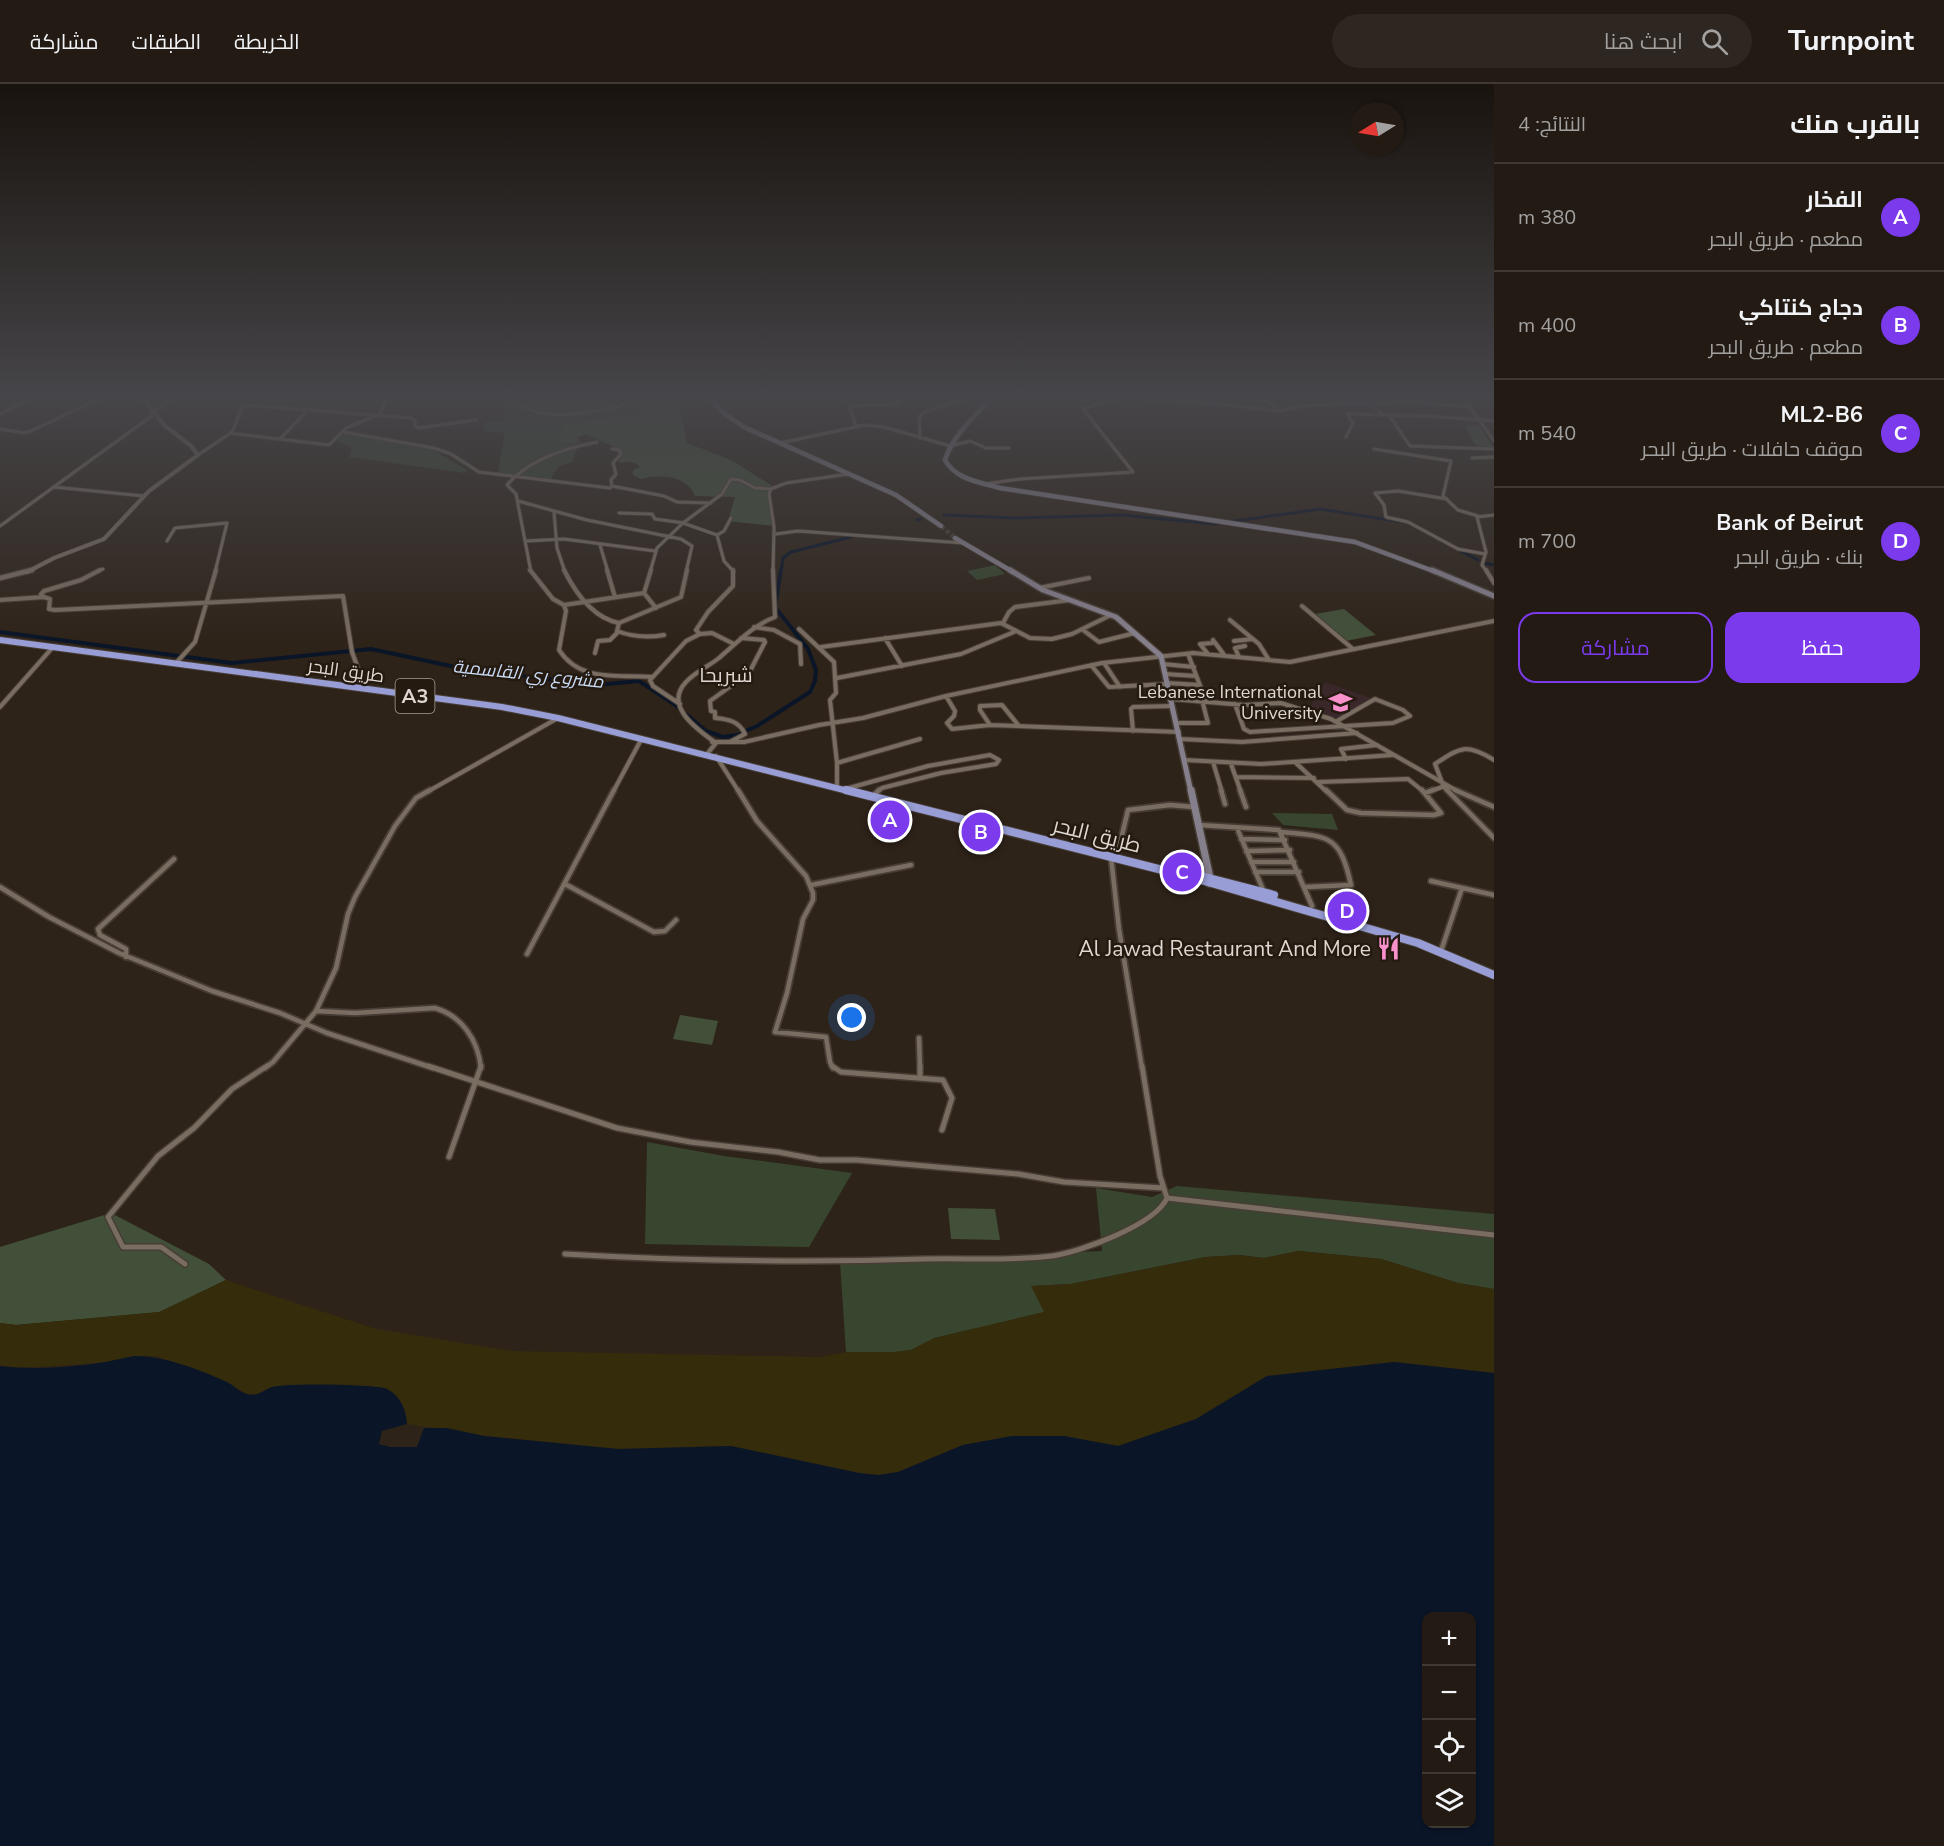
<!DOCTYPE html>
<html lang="ar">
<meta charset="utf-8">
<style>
body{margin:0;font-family:"Nunito Sans",Cairo,sans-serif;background:#2e2721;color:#f1f3f6;direction:rtl}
.controls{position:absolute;right:18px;bottom:18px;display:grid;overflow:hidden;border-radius:12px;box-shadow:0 2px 4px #0004}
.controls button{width:54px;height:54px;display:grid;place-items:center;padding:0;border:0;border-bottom:2px solid #3f3833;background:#221a13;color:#f1f3f6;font:30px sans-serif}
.compass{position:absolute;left:1350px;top:18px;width:54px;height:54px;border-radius:50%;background:#221a13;box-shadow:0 2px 4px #0004;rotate:259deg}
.you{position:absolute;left:852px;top:934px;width:21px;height:21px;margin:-15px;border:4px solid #fff;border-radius:50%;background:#1a73e8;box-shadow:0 0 0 9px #1a73e833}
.badge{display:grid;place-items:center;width:39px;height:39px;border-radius:50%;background:#7c3aed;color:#fff;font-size:20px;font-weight:700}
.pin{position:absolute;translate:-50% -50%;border:3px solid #fff;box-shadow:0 2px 6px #0006}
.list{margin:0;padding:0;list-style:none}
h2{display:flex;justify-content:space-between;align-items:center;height:78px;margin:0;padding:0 24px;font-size:26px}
h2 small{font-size:20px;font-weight:400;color:#a2a1a0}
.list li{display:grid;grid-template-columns:39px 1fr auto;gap:18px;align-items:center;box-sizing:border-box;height:108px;padding:0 24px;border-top:2px solid #3f3833}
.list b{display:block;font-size:22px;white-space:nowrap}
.list p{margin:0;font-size:20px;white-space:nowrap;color:#a2a1a0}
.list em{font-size:20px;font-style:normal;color:#a2a1a0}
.actions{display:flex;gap:12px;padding:18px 24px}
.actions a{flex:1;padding:14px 0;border:2px solid #7c3aed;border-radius:18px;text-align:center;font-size:21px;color:#7c3aed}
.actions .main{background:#7c3aed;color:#fff}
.icon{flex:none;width:33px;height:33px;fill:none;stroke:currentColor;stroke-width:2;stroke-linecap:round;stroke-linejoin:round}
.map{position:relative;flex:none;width:1494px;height:1762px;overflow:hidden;direction:ltr}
header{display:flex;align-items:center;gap:36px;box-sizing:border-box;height:84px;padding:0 30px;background:#221a13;border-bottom:2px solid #3f3833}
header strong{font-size:28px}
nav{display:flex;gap:33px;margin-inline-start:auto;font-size:21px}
.search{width:420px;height:54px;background:#2e2721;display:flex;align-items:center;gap:15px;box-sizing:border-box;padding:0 21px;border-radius:33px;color:#a2a1a0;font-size:22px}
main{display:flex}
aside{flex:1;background:#221a13}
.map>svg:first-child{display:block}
.education{fill:#3a272a}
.green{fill:#384630}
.forest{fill:#425039}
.sand{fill:#352c0b}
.water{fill:#0a1528;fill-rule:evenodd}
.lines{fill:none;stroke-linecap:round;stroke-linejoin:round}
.canal-far1{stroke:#0a1528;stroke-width:3}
.canal{stroke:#0a1528;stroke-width:4}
.secondary-tunnel{stroke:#493e35;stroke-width:4.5;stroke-dasharray:4.5 2;stroke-linecap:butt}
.minor-far3-casing{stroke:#463d35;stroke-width:4.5}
.minor-far2-casing{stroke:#463d35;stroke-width:6}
.minor-far1-casing{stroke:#463d35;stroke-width:8}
.minor-casing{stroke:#463d35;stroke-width:8}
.tertiary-far1-casing{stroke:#463d35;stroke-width:5}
.tertiary-casing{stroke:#463d35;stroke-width:7}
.secondary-far2-casing{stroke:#463d35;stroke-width:6}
.secondary-far1-casing{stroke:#463d35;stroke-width:8}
.secondary-casing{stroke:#463d35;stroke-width:10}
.trunk-far1-casing{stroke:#463d35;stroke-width:8}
.trunk-casing{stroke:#463d35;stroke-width:10}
.minor-far3{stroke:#796c61;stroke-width:3}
.minor-far2{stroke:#796c61;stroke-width:4}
.minor-far1{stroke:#796c61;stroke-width:4.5}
.minor{stroke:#796c61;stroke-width:5}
.tertiary-far1{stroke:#796c61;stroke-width:4}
.tertiary{stroke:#796c61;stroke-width:4.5}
.secondary-far2{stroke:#857f8c;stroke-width:4.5}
.secondary-far1{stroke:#857f8c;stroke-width:5}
.secondary{stroke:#857f8c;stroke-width:7}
.trunk-far1{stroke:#989ed5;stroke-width:6}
.trunk{stroke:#989ed5;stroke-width:8}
.labels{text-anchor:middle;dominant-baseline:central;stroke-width:5;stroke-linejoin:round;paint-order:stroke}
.far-street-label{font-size:18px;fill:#dfd8d2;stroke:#241a10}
.far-water-label{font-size:18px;font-style:italic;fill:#cbdcf8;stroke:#241a10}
.far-poi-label{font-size:18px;fill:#dfd8d2;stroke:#241a10;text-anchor:end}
.far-quarter-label{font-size:20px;fill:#dfd8d2;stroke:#241a10}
.shield{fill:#241a10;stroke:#a79f98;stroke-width:1.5}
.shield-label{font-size:20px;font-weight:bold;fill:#dfd8d2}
.street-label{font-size:21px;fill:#dfd8d2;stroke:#241a10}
.poi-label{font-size:21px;fill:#dfd8d2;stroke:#241a10;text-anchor:end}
</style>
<header>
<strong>Turnpoint</strong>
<div class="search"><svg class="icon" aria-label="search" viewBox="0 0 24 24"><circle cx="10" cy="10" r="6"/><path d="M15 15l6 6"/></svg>ابحث هنا</div>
<nav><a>الخريطة</a><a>الطبقات</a><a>مشاركة</a></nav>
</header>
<main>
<aside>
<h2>بالقرب منك<small>النتائج: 4</small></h2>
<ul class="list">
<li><span class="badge">A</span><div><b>الفخار</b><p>مطعم · طريق البحر</p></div><em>380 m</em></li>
<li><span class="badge">B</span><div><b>دجاج كنتاكي</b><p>مطعم · طريق البحر</p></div><em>400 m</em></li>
<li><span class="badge">C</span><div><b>ML2-B6</b><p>موقف حافلات · طريق البحر</p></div><em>540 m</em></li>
<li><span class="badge">D</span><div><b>Bank of Beirut</b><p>بنك · طريق البحر</p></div><em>700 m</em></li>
</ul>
<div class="actions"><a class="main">حفظ</a><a>مشاركة</a></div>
</aside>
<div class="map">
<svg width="1494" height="1762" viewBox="0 0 1494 1762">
<rect width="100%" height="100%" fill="#2e2319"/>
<path class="education" d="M1325 598 1371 614 1337 635 1308 626Z"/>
<path class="green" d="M503 312H649V327L562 341 560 352 555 357 581 359 574 370 573 378 559 382 550 396 490 392 498 388 505 349 484 347V338L504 337Z
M341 348 430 364 467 386 465 389 349 373 352 364 336 356Z
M995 481 1005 490 977 496 967 487Z
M1272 729 1332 730 1338 746 1283 741Z
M647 1058 724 1072 852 1089 809 1163 645 1160Z
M1177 1102 1494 1130V1205L1458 1199 1381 1175 1299 1167 1264 1174 1239 1171 1206 1173 1071 1200 1032 1202 1045 1228 935 1254 911 1266 895 1268H846L840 1178 1102 1167 1096 1104 1152 1113Z"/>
<path class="forest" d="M649 312H677L687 359 731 376 774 403 769 410 773 424 774 442 728 437 735 413 695 412C687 391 659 390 641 395L633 391V386L640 383C634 376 628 378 619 379L621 366 586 350 577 354 581 359 554 357 560 352 562 341 648 327Z
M1464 341 1480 342 1494 365 1479 364 1470 354H1475L1472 353Z
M1344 525 1376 551 1346 557 1315 530Z
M680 931 718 937 712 961 673 955Z
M948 1124 995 1125 1000 1156 951 1155Z
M111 1129 209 1180 226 1196 160 1228 16 1241 0 1239V1163Z"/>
<path class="sand" d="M1299 1167 1381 1175 1458 1199 1494 1205V1289L1394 1278 1267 1292 1196 1335 1118 1362 1064 1352H1012L963 1361 898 1388 878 1391 859 1389 731 1362 618 1365 484 1352 407 1340C406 1325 397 1310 384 1304L273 1303 256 1311 246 1310 227 1299 156 1272H134L103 1279 19 1284 0 1282V1239L16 1241 159 1228 226 1196 376 1245 512 1267 820 1273 846 1268H895L911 1266 934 1254 1044 1228 1031 1202 1071 1200 1206 1173 1239 1171 1264 1174Z"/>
<path class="water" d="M134 1272C165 1272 198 1285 227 1298 233 1301 240 1308 247 1310 258 1313 263 1306 272 1303 286 1299 377 1300 387 1305 401 1312 406 1326 407 1340L382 1347 379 1360 390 1363H417L424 1344H447L484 1352 618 1365 731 1362 859 1389 878 1391 898 1388 963 1361 1012 1352H1064L1118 1362 1196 1335 1267 1292 1394 1278 1494 1289V1762H0V1282C43 1287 92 1282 134 1272ZM1472 1532V1740H1426V1532Z"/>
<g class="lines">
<path class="canal-far1" d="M944 431 1015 434 1122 431 1215 440 1320 425 1402 438
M917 436 921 435
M1453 463 1478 476
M1484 479 1494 481
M781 488 783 474 791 468 851 453"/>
<path class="canal" d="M0 548 232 579 371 565 465 585 597 601 639 597 674 620 706 647 723 653 737 651 757 642 810 608 815 597 816 586 808 565 775 523 781 486"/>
<path class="secondary-tunnel" d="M941 442 955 454"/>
<defs>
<path id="minor-far3" d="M522 312V322C550 338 589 328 619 322L626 319V312
M553 312 574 315 592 312
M846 312 856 342
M1257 312 1277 324 1275 327
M1342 312 1349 319H1369L1383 330
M1462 312 1494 357
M1475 312 1494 313
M1209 319 1280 327 1301 322 1349 319
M1369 319 1417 318 1470 323
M849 322 897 320 900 312
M152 329 177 312
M0 330 36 312
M1347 330 1428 332 1494 337
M1389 331 1410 362 1494 365
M0 345 24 349 31 347 105 312
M343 348 434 364 451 370 479 388 610 404 612 402
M230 349 329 361 346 344 380 330 388 312
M1346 353 1353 339 1347 330
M920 354 919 334 922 329 970 312
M280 355 308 326
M780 359 865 341 884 343 950 362 970 357 986 364H1009
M612 365 619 366 621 370 613 379 616 390 611 396 612 402 664 412 677 418 711 419
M1374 365 1451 377 1443 412 1458 426 1478 432
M198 371 232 348 243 321 411 334 415 336V342L419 344 476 336
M1472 374 1494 373
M985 400 1020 395 1133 388 1083 325 1119 313 1210 319 1209 312
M54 403 144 412
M771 405 769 410 774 443 773 488
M1447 415 1398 407 1375 409 1384 421 1386 433 1408 438 1458 465 1485 470
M518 417 587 436 681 455 692 462 686 488
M554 428 557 464 565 488
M619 429 652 430 655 435 684 439
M683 439 717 451 724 477 734 488
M0 442 153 331
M776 450 798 447 963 459
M717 451 724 447 731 434
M167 457 175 444 227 439 215 488
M526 457 564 455 655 467
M600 461 608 488
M97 488 103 485
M531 488 516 410 507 401C528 376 566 364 597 358
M650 488 657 464 683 439 722 410 731 395 740 396 755 404 771 405 786 399 849 390
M1487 488 1482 481 1486 468 1477 433 1494 431"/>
<path id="minor-far2" d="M530 486 553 515 564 521 644 509
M564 486C576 510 593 534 619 539L681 513 687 486
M607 486 615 513
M651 486 644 509 656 524
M733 486V502L708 528 696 546 700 550 712 549 734 560
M1486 486 1494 499
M1039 504 1089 494
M44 513 41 510 44 507 81 496 100 486
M0 516 44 513 50 515 49 525 55 526 343 512 352 568 360 590 359 604
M564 521 566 527 559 566C581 599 617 590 652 593
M1302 522 1353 565
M1230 536 1259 560 1269 576
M619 539 617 547C633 553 648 554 664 551
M1003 539 1009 528 1015 523 1070 516
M754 543 774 546 800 560 801 580
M799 545 834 578 836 609 830 616 837 679V705
M1083 546 1099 558 1135 549
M885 554 902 582
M1213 556 1225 572
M1234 557 1253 555
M821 563 1001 539 1030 554 1052 555 1072 550 1111 531
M595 569 598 557 610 556 618 548
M1188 570 1206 617
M1208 570 1200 560 1212 559
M1239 573 1235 564 1245 562
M176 579 195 558 216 486
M1104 579 1120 603
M1163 580 1194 583
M1091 581 1109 603 1167 600
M1165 590 1196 592
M837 594 961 570 1014 548
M1167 599 1200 601
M946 612 955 627 954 632 947 639 952 645 990 641 1179 648
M1171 615 1244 621 1281 619 1331 635 1459 708
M680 620 653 602 650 596 686 557 700 550
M1235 620 1244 645 1250 648 1393 639 1410 632 1403 626 1375 615 1337 637
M0 623 53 563
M1177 639H1208L1202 616
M990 641 980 626V622L1002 621 1019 642
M1133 647 1131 625 1133 623 1172 622
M1180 655 1242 658 1357 649
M712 658H744L819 641 863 634 946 612 1102 579 1193 569 1290 578 1494 537
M730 658 745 650C739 637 728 635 715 634V628L711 627 710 617 749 589 765 558 764 556 741 554
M707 670 716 659C698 646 663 622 686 598 695 588 709 582 719 574 738 558 752 542 775 533L773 486
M716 672 739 708
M1346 675 1341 665 1377 661
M1185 676 1261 680 1393 671
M1213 678 1222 708
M837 679 920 655
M1296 679 1327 708
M1231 680 1241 708
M1236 693 1314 694
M1319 698 1408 695 1424 708
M1443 701 1435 680C1461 663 1466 659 1494 676
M849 704 928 682 990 671 999 676 996 680 941 689 882 704 877 708
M1445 704 1449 708
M427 708 558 634
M613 708 642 654
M1428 708 1445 702"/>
<path id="minor-far1" d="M738 706 757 737 806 792 813 809V816L803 835 787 909 775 948 826 953 830 978 833 984
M1221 706 1225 720
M1240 706 1246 723
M1326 706 1347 726 1361 729 1434 731 1441 729 1422 706
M1447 706 1494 754
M1455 706 1494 723
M1425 709 1433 706
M875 710 879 706
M1199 741 1279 746 1312 822
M1237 744 1264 808
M1281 748C1329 752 1340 751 1351 801L1306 803
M1241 755 1285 756
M1246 767 1290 766
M1117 772 1128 726 1170 721 1194 723
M1111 773 1119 845 1142 984
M1251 778H1294
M1255 788H1299
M1431 797 1494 811
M565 800 654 848 665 847 676 836
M811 801 911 781
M0 803 49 833 119 869 212 907 280 929 327 949 433 984
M1442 864 1462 804
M527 870 614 706
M126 873V865L100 851 98 845 174 775
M316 927 355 929 435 924C462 932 478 956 481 984
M919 954 920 984
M265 984 273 978 316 927 336 884 348 830 355 813 395 742 416 714 430 706"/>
<path id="minor" d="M428 982 617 1044 690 1058 778 1068 820 1076H857L1018 1090 1064 1098 1163 1104
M832 982 841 988 943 996 952 1014 942 1046
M920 982V993
M449 1073 481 982
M1167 1114 1494 1151
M565 1170C684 1177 805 1179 925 1175 964 1174 1014 1177 1052 1172 1080 1168 1155 1141 1167 1114L1160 1092 1142 982
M185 1180 161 1163H123L108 1133 158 1072 194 1044 232 1005 267 982"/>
<path id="tertiary-far1" d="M27 488 54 474 104 455 149 407 198 371 191 362 164 341 142 312"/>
<path id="tertiary" d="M0 494 32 486"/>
<path id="secondary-far2" d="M707 312 725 330 744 343 896 411 941 442
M994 312C975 332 954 349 945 376 956 396 980 398 1000 404L1355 458 1436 488
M955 454 1013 488"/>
<path id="secondary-far1" d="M1010 486 1043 506 1116 533 1161 572 1191 708
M1432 486 1494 512"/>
<path id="secondary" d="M1191 706 1210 794 1209 799"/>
<path id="trunk-far1" d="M0 556 502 623 558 634 852 708"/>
<path id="trunk" d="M846 706 1194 794 1418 859 1494 891
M1201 792 1274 811"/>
</defs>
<use href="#minor-far3" class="minor-far3-casing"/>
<use href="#minor-far2" class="minor-far2-casing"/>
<use href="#minor-far1" class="minor-far1-casing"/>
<use href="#minor" class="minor-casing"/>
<use href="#tertiary-far1" class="tertiary-far1-casing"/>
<use href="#tertiary" class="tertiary-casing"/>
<use href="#secondary-far2" class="secondary-far2-casing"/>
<use href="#secondary-far1" class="secondary-far1-casing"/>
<use href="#secondary" class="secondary-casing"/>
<use href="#trunk-far1" class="trunk-far1-casing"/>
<use href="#trunk" class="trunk-casing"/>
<use href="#minor-far3" class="minor-far3"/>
<use href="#minor-far2" class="minor-far2"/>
<use href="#minor-far1" class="minor-far1"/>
<use href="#minor" class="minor"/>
<use href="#tertiary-far1" class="tertiary-far1"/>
<use href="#tertiary" class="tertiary"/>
<use href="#secondary-far2" class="secondary-far2"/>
<use href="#secondary-far1" class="secondary-far1"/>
<use href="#secondary" class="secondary"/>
<use href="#trunk-far1" class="trunk-far1"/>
<use href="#trunk" class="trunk"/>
</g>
<linearGradient id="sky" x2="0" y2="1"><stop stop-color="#19130e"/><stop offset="0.56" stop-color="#464549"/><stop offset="1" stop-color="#464549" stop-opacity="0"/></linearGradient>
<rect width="1494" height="559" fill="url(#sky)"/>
<defs>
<symbol id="university-bare" viewBox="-9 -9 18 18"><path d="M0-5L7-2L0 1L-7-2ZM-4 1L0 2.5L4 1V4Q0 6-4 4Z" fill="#f890cb" stroke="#241a10" stroke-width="2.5" paint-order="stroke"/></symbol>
<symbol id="restaurant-bare" viewBox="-9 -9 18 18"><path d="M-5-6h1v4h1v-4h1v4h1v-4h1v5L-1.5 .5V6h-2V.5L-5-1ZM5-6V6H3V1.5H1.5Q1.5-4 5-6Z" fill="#f890cb" stroke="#241a10" stroke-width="2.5" paint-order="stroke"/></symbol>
</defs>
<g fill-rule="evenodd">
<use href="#university-bare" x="1324" y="602" width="33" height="33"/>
<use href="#restaurant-bare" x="1372" y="848" width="33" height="33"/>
</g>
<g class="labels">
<g class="far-street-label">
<text transform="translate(346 587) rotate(8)">طريق البحر</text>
</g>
<g class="far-water-label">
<text transform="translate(528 590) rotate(6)">مشروع ري القاسمية</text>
</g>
<g class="far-poi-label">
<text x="1322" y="608">Lebanese International<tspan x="1322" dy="21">University</tspan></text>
</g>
<g class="far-quarter-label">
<text x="726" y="591">شبريحا</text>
</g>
<rect class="shield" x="395.5" y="595" width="39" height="34" rx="4.5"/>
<g class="shield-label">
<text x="415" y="612">A3</text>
</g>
<g class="street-label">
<text transform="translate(1097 751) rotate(14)">طريق البحر</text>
</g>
<g class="poi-label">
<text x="1371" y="865">Al Jawad Restaurant And More</text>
</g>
</g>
</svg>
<div class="controls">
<button>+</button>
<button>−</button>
<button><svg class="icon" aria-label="locate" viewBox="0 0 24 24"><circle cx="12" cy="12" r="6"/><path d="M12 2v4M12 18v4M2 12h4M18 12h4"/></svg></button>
<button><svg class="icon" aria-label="layers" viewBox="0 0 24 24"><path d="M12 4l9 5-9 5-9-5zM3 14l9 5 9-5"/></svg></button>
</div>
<svg class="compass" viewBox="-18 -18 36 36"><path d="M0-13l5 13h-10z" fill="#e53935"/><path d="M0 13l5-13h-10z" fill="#a2a1a0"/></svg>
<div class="you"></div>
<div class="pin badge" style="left:890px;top:736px">A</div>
<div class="pin badge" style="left:981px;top:748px">B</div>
<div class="pin badge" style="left:1182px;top:788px">C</div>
<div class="pin badge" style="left:1347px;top:827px">D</div>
</div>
</main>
